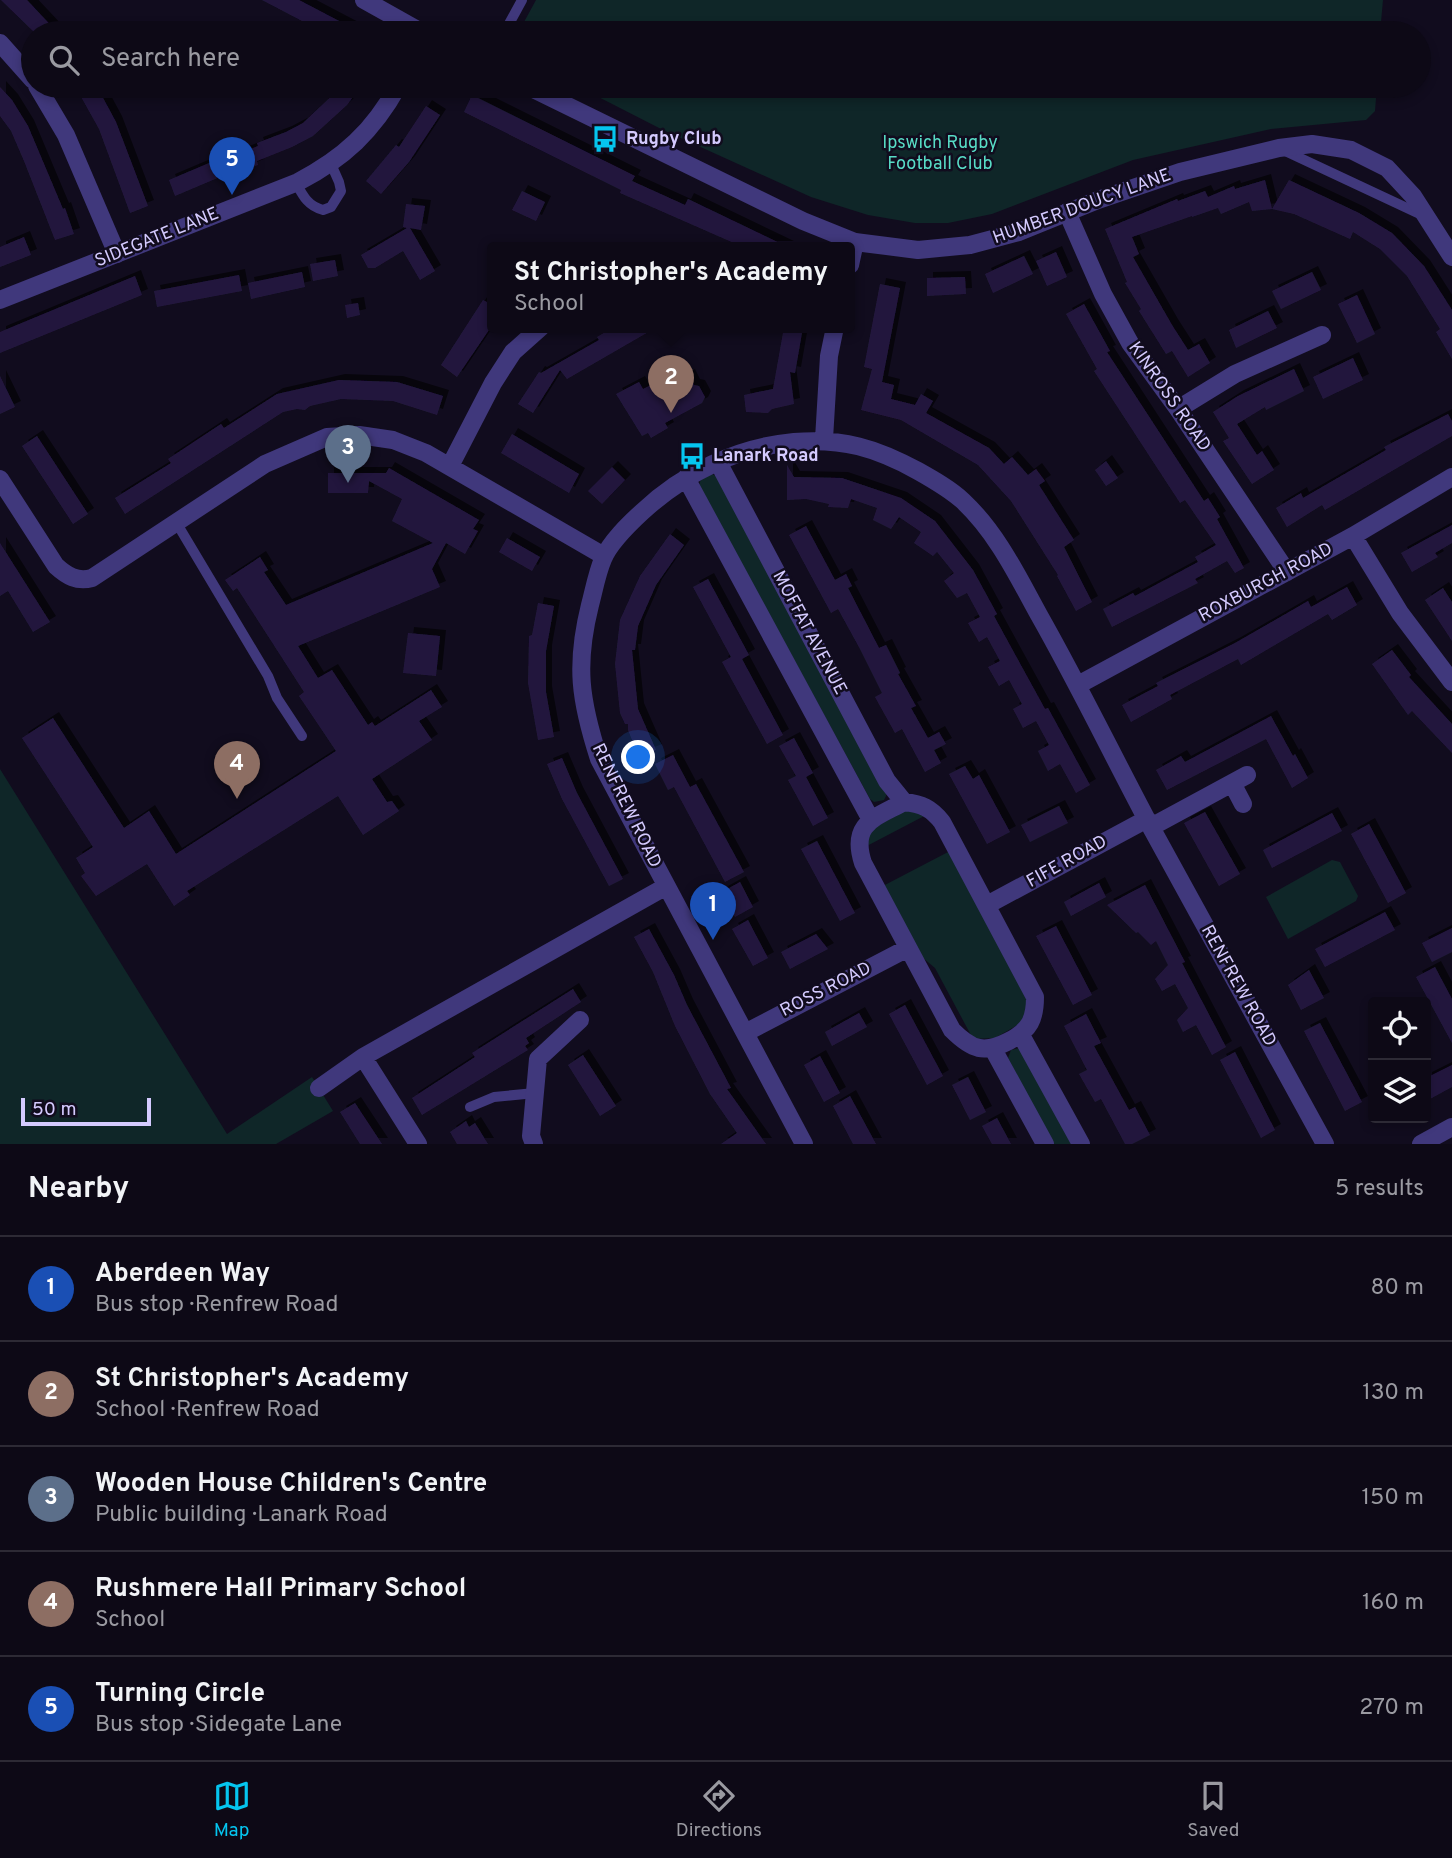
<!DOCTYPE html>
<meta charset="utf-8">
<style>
body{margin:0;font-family:Overpass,sans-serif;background:#1b1723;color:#f1f3f6}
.controls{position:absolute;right:21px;bottom:21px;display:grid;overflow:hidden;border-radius:7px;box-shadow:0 4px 10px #0003}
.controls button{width:63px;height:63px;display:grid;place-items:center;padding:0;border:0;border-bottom:2px solid #2d2a35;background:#0d0916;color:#f1f3f6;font:35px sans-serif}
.scale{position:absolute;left:21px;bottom:18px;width:130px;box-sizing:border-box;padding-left:7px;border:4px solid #d4cafe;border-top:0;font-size:19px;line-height:24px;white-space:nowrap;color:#d4cafe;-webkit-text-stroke:5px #110c1e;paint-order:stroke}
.you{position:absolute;left:639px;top:758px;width:24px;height:24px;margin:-18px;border:5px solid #fff;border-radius:50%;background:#1a73e8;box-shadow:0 0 0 10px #1a73e833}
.badge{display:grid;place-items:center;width:46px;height:46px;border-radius:50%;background:#05c5ef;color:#fff;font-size:23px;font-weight:700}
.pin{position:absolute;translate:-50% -58px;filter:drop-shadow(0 2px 4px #0008)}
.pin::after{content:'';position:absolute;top:37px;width:24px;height:21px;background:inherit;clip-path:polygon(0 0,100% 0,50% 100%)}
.popup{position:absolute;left:487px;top:242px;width:368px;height:91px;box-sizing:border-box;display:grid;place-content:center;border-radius:7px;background:#0d0916;filter:drop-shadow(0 2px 5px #0005);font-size:23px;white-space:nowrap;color:#9a9aa1}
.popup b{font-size:26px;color:#f1f3f6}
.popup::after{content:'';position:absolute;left:50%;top:100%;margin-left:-14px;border:14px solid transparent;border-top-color:#0d0916}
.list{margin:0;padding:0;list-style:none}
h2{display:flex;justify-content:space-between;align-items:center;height:91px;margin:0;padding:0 28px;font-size:30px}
h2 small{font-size:23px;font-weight:400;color:#9a9aa1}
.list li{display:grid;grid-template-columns:46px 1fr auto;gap:21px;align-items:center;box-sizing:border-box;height:105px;padding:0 28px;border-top:2px solid #2d2a35}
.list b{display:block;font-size:26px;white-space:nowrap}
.list p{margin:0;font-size:23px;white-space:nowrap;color:#9a9aa1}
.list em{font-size:23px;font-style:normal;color:#9a9aa1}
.icon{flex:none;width:38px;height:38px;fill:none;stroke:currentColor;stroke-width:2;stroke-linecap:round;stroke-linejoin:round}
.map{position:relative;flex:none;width:1452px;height:1144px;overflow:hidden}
.search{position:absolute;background:#0d0916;box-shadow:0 4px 10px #0003;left:21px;right:21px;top:21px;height:77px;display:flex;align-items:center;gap:18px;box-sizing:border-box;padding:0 24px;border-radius:38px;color:#9a9aa1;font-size:26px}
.sheet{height:616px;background:#0d0916}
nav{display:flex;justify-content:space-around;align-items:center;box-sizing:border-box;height:98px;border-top:2px solid #2d2a35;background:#0d0916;font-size:19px;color:#9a9aa1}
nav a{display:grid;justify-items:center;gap:4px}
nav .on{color:#05c5ef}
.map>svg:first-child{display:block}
.green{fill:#0f2628}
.building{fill:#23193e;filter:url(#shadow)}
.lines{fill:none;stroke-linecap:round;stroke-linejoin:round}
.service{stroke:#40387c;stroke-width:10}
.minor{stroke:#40387c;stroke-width:18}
.tertiary{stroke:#40387c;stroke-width:18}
.labels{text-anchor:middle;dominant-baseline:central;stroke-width:5;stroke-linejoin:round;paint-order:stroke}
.poi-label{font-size:18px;font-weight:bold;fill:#d4cafe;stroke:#110c1e;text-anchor:start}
.park-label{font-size:18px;fill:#58dcc6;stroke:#110c1e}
.street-label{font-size:18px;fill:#d4cafe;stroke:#110c1e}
</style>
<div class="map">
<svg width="1452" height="1144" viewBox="0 0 1452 1144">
<defs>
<filter id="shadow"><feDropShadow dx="6" dy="-6" stdDeviation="0" flood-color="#0009"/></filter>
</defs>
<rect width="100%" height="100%" fill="#110c1e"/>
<path class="green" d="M536 0H1383L1380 33H518Z
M577 86H1377L1375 111 1366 120 1271 129 1133 160 992 214 948 223H915L868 215 811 197 663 130Z
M712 474 716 476 886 791V796L884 800 874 802 870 799 699 486 701 478Z
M0 769 227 1134 312 1077 333 1111 276 1144H0Z
M909 808 928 814 863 848 867 832Z
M950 851 1029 995 1023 1022 995 1038 973 1039 935 968 917 953 881 887Z
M1332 860 1340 862 1358 896 1356 901 1288 939 1266 897Z
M1019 1048 1073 1144H1053L1008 1058 1011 1050Z"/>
<path class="building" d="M1 0H27L58 33H35Z
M262 0H299L362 33H325Z
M75 86H94L102 96 116 122 148 206 130 213 99 129Z
M342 86H361L347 105 313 136 292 147 257 161 258 165 235 174 234 171 175 196 169 180 221 158 222 161 258 146 257 143 286 132 303 123Z
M0 87 12 100 28 126 63 209 65 208 74 234 55 240 24 161 11 131 0 116Z
M472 95 635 176 632 181 685 205 688 199 788 247H743L620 193 621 190 464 112Z
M426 106 440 115 409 162 381 194 366 181 396 145 399 147Z
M1265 180 1272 209 1252 211 1249 202 1221 214 1218 208 1192 217V216L1132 237 1139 254 1133 257 1172 325 1188 350 1199 344 1210 363 1188 377 1172 351 1166 354 1139 311 1141 309 1125 283 1127 282 1105 229 1177 199 1178 201 1205 191 1208 197 1234 186 1235 189Z
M1289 180 1359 213 1392 233 1424 266 1452 310V359L1436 332 1440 329 1407 276 1380 249 1353 232 1350 239 1294 214 1272 209Z
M522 191 545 202 536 221 512 210Z
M406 204 425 206 421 230 410 228 435 271 420 280 403 251 375 268H368L361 255 407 228 403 227Z
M24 237 31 255 0 267V247Z
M1056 252 1067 277 1047 286 1036 261Z
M1024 256 1033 274 993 293 985 274Z
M335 260 338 276 313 281 310 264Z
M302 272 305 287 251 299 248 283Z
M1312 272 1321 290 1281 309 1272 291Z
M239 275 242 291 157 307 154 291Z
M135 276 142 295 0 353V332Z
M965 277 966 294 927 296V278Z
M880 284 900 288 882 382 894 385 891 399 915 405 921 394 933 401 926 413 989 448 1004 464 1012 457 1028 475 1036 469 1045 481 1039 485 1074 540 1064 547 1092 602 1076 611 1057 576 1058 575 1011 501 978 465 901 420 861 410 872 369 864 367Z
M1357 295 1375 334 1357 343 1338 304Z
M483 300 493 305V324L457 377 441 365Z
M358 303 360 315 347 318 345 305Z
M1084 304 1110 351 1107 352 1204 501 1208 498 1220 517 1217 519 1244 568 1235 573 1227 561 1195 579 1198 583 1112 627 1103 609 1133 593 1135 596 1198 562 1195 557 1216 545 1185 500 1180 503 1094 371 1097 369 1066 314Z
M1268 311 1277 328 1236 348 1229 330Z
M614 327H657L567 379 560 370 533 413 518 404 539 372 541 373 599 340 597 337Z
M784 327H803L795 373 790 372 794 404 772 409 768 413 746 412 744 395 773 389Z
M1353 358 1363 380 1323 399 1313 377Z
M1294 369 1304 391 1266 410 1265 407 1237 424 1257 455 1262 451 1274 470 1252 484 1223 441 1229 438 1213 412 1238 396Z
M689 375 694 385 699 386 705 397 702 403 665 423 668 428 651 438 648 433 642 436 616 394 639 382 643 389 653 384 657 392Z
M0 376 15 407 0 414Z
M339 380 397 382 443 396 437 415 393 401 341 399 310 406 305 410 297 409 283 412 125 514 115 498 171 463 168 459 221 424 224 428 277 394Z
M1448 414 1452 421V436L1325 510 1322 505 1287 527 1276 508 1301 493 1303 498 1386 450 1384 447Z
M512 434 579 474 569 493 501 453Z
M37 436 88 514 73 524 22 446Z
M1106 461 1118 478 1106 486 1095 470Z
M787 465 794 477 842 478 901 498 935 521 973 570 997 614 994 616 1017 658 1045 709 1048 708 1090 785 1076 793 1060 764 1048 771 1038 751 1049 745 1036 721 1023 728 1013 709 1022 704 1009 680 999 686 988 667 1000 661 987 637 979 642 968 623 980 617 967 593 957 598 944 581 954 573 937 552 933 556 914 543 921 532 899 517 891 529 873 520 877 508 851 499 848 508 828 507 829 504 806 499 787 500Z
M612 467 625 480 602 504 588 491Z
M389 468 479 520 473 529 478 531 465 554 446 543 432 569 440 587 298 646 318 678 332 670 368 725 372 722 375 726 431 690 442 707 419 721 432 740 372 779 387 802 392 801 399 811 363 835 338 796 187 891 190 895 174 906 147 864 96 896 81 876 85 873 76 858 93 847 22 738 53 718 124 828 149 811 176 854 336 751 299 696 304 692 237 588 233 591 225 580 260 557 268 570 264 572 286 605 433 543 392 521 402 499 369 481 368 493H328V473H386Z
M1452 525V543L1435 553 1438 557 1412 572 1401 553Z
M806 526 835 580 846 574 852 586 848 588 879 648 886 645 900 673 898 674 916 706 911 708 928 738 939 732 946 744 934 750 941 763 925 772 902 729 895 733 875 697 882 693 860 649 838 609 831 613 789 535Z
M670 534 684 545 656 585 638 626 635 650H632L638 709 656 750 639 757 628 730V724H625L620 713 615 664 620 620 640 576Z
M507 538 540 557 532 571 499 552Z
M0 543 50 622 33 632 8 591 0 596Z
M708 579 749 655 742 659 783 735 767 744 722 662 731 657 693 587Z
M1347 587 1357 605 1332 620 1328 614 1241 665 1238 659 1170 695 1172 699 1131 722 1122 705 1158 686 1156 683 1235 643 1308 601 1311 607Z
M1443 588 1452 602V641L1425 600Z
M538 603 554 606 546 651V692L554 737 538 740 528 683 529 636 532 635Z
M408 633 440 636 436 676 403 673Z
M1392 650 1411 675 1409 677 1452 724V753L1412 711 1408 715 1372 664Z
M1271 716 1293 756 1295 754 1308 778 1292 788 1266 739 1167 790 1156 770 1181 756 1185 762Z
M794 738 813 773 806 777 828 818 813 826 788 780 796 776 779 746Z
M673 755 690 787 696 784 744 872 725 882 674 787 668 790 655 764Z
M562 758 577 793 623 879 609 886 562 799 547 764Z
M965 766 973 779 979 775 1010 832 987 844 949 774Z
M1059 806 1068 823 1030 842 1021 825Z
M1205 812 1240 874 1219 886 1184 823Z
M1332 813 1342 831 1272 868 1263 850Z
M1369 824 1406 893 1388 903 1351 834Z
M817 841 855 913 840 921 801 849Z
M740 882 753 907 735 917 722 892Z
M1099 883 1106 897 1071 916 1064 902Z
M1145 885 1185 962 1182 963 1226 1047 1212 1055 1196 1025 1183 1032 1177 1020 1188 1008 1175 984 1162 991 1155 979 1168 965 1156 941 1151 945 1138 932 1136 933 1107 905Z
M1385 912 1395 930 1325 967 1315 949Z
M748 920 768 958 753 966 732 929Z
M1056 926 1092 995 1073 1005 1036 936Z
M1452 928V952L1432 962 1422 943Z
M649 929 674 975 687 1005 731 1088 727 1089 766 1144H721L737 1133 710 1094 675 1026 653 972 634 937Z
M816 934 828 949 790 969 781 952Z
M1435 967 1452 999V1043L1416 977Z
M1309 970 1324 998 1301 1010 1288 985Z
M573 989 581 1002 526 1038 529 1043 525 1046 528 1050 422 1115 412 1098 475 1057 472 1053Z
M905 1005 943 1076 927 1085 889 1014Z
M859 1013 867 1027 832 1046 825 1032Z
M1086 1014 1101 1043 1094 1046 1129 1110 1135 1107 1150 1135 1132 1144H1125L1101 1099 1095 1102 1079 1074 1087 1070 1064 1026Z
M1320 1023 1362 1102 1345 1111 1304 1031Z
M1235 1052 1275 1130 1261 1138 1220 1060Z
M583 1055 616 1106 600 1116 568 1065Z
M820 1056 840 1093 824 1102 804 1065Z
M1452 1065V1087L1430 1099 1426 1092V1078Z
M968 1077 986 1112 970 1120 952 1085Z
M850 1096 876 1144H853L833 1106Z
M355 1103 382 1144H360L340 1112Z
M997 1118 1011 1144H992L982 1126Z
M466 1121 469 1127 475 1123 488 1144H457L450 1132Z"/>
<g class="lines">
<path class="service" d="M504 33 522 0
M1283 150 1424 216
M296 183C303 196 308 206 323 210L331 207 341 191 339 182 331 164
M176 522 268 676 277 698 302 736
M470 1107 494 1097 535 1093"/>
<path class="minor" d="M0 43 33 80
M37 86 66 135 117 254
M1067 212 1103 294 1130 343 1178 409 1287 572
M850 265 855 242
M1178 409 1235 374 1322 335
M824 439 829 356 835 327
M718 462 887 781 904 802
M450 466 493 383 513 352 541 327
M686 478 871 820
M0 479 56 566C67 576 77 582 92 578L265 464 327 437 359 435 393 440 426 453 604 556
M1353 536 1400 613 1452 682
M1078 685 1353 536 1452 477
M1232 783 1243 804
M904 802C922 804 931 808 942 822L1035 997C1035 1019 1030 1030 1009 1041 984 1054 972 1050 952 1030L863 863C850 823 875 818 904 802Z
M1151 827 1247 775
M987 905 1147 819
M745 1033 908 948
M1021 1035 1081 1144
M993 1049 1045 1144
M363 1057 418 1144
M319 1088 363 1057 665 887
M534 1144 531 1136 538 1059 580 1020
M804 1144 599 759C580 700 575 665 590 605 594 590 597 573 603 559 610 542 629 524 642 512 684 473 737 447 794 442 843 438 876 448 918 471 934 480 950 489 963 501 997 533 1017 575 1039 615 1077 682 1111 752 1147 820 1206 929 1266 1036 1325 1144
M1421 1144 1452 1127"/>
<path class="tertiary" d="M364 0 423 33
M527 86 803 221 855 242 918 250 970 245 1019 232 1098 200 1180 172 1279 148 1312 144 1351 150 1387 168 1413 196 1452 257
M0 300 298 182C344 158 373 131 398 86"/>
</g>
<defs>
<symbol id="bus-bare" viewBox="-9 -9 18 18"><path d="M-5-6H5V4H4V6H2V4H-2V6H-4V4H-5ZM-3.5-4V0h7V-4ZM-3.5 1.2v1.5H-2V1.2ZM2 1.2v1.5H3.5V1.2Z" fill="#05c5ef" stroke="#110c1e" stroke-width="2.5" paint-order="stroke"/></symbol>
</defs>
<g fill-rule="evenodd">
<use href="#bus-bare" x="586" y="120" width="38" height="38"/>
<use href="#bus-bare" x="673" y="437" width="38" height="38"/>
</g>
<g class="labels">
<g class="poi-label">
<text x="626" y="139">Rugby Club</text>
<text x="713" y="456">Lanark Road</text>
</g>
<g class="park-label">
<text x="940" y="143">Ipswich Rugby<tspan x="940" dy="21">Football Club</tspan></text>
</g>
<g class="street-label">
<text transform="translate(1082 207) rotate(-20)">HUMBER DOUCY LANE</text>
<text transform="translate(157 238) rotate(-22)">SIDEGATE LANE</text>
<text transform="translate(1169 397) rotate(55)">KINROSS ROAD</text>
<text transform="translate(1266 583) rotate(-28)">ROXBURGH ROAD</text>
<text transform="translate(809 633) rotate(62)">MOFFAT AVENUE</text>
<text transform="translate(626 806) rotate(64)">RENFREW ROAD</text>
<text transform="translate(1067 862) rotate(-29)">FIFE ROAD</text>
<text transform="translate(1238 986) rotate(61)">RENFREW ROAD</text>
<text transform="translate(826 990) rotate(-27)">ROSS ROAD</text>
</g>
</g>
</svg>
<div class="controls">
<button><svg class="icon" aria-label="locate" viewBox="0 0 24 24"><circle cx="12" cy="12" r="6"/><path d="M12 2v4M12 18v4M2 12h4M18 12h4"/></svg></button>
<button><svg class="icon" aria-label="layers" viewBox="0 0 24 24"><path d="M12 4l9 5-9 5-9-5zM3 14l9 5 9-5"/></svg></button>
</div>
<div class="scale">50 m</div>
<div class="you"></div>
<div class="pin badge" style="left:713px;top:940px;background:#1a4fb4">1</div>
<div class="pin badge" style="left:671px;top:413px;background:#8d6e63">2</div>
<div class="popup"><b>St Christopher's Academy</b>School</div>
<div class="pin badge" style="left:348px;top:483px;background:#5c6f8a">3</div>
<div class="pin badge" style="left:237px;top:799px;background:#8d6e63">4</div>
<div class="pin badge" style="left:232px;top:195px;background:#1a4fb4">5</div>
<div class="search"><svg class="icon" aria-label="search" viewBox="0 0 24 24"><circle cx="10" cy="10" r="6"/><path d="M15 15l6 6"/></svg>Search here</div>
</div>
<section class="sheet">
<h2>Nearby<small>5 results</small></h2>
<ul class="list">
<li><span class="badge" style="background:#1a4fb4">1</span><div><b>Aberdeen Way</b><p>Bus stop · Renfrew Road</p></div><em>80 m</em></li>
<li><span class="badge" style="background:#8d6e63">2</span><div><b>St Christopher's Academy</b><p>School · Renfrew Road</p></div><em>130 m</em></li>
<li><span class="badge" style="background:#5c6f8a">3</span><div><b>Wooden House Children's Centre</b><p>Public building · Lanark Road</p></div><em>150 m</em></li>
<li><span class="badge" style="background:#8d6e63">4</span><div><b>Rushmere Hall Primary School</b><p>School</p></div><em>160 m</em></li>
<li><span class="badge" style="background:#1a4fb4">5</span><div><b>Turning Circle</b><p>Bus stop · Sidegate Lane</p></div><em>270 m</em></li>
</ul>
</section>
<nav>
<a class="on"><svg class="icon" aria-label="map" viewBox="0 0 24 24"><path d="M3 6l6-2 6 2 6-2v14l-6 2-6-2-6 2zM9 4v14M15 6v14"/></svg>Map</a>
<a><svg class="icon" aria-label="directions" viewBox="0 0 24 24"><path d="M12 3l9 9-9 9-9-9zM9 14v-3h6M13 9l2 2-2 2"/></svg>Directions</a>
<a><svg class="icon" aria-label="saved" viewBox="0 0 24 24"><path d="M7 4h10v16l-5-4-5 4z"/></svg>Saved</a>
</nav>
